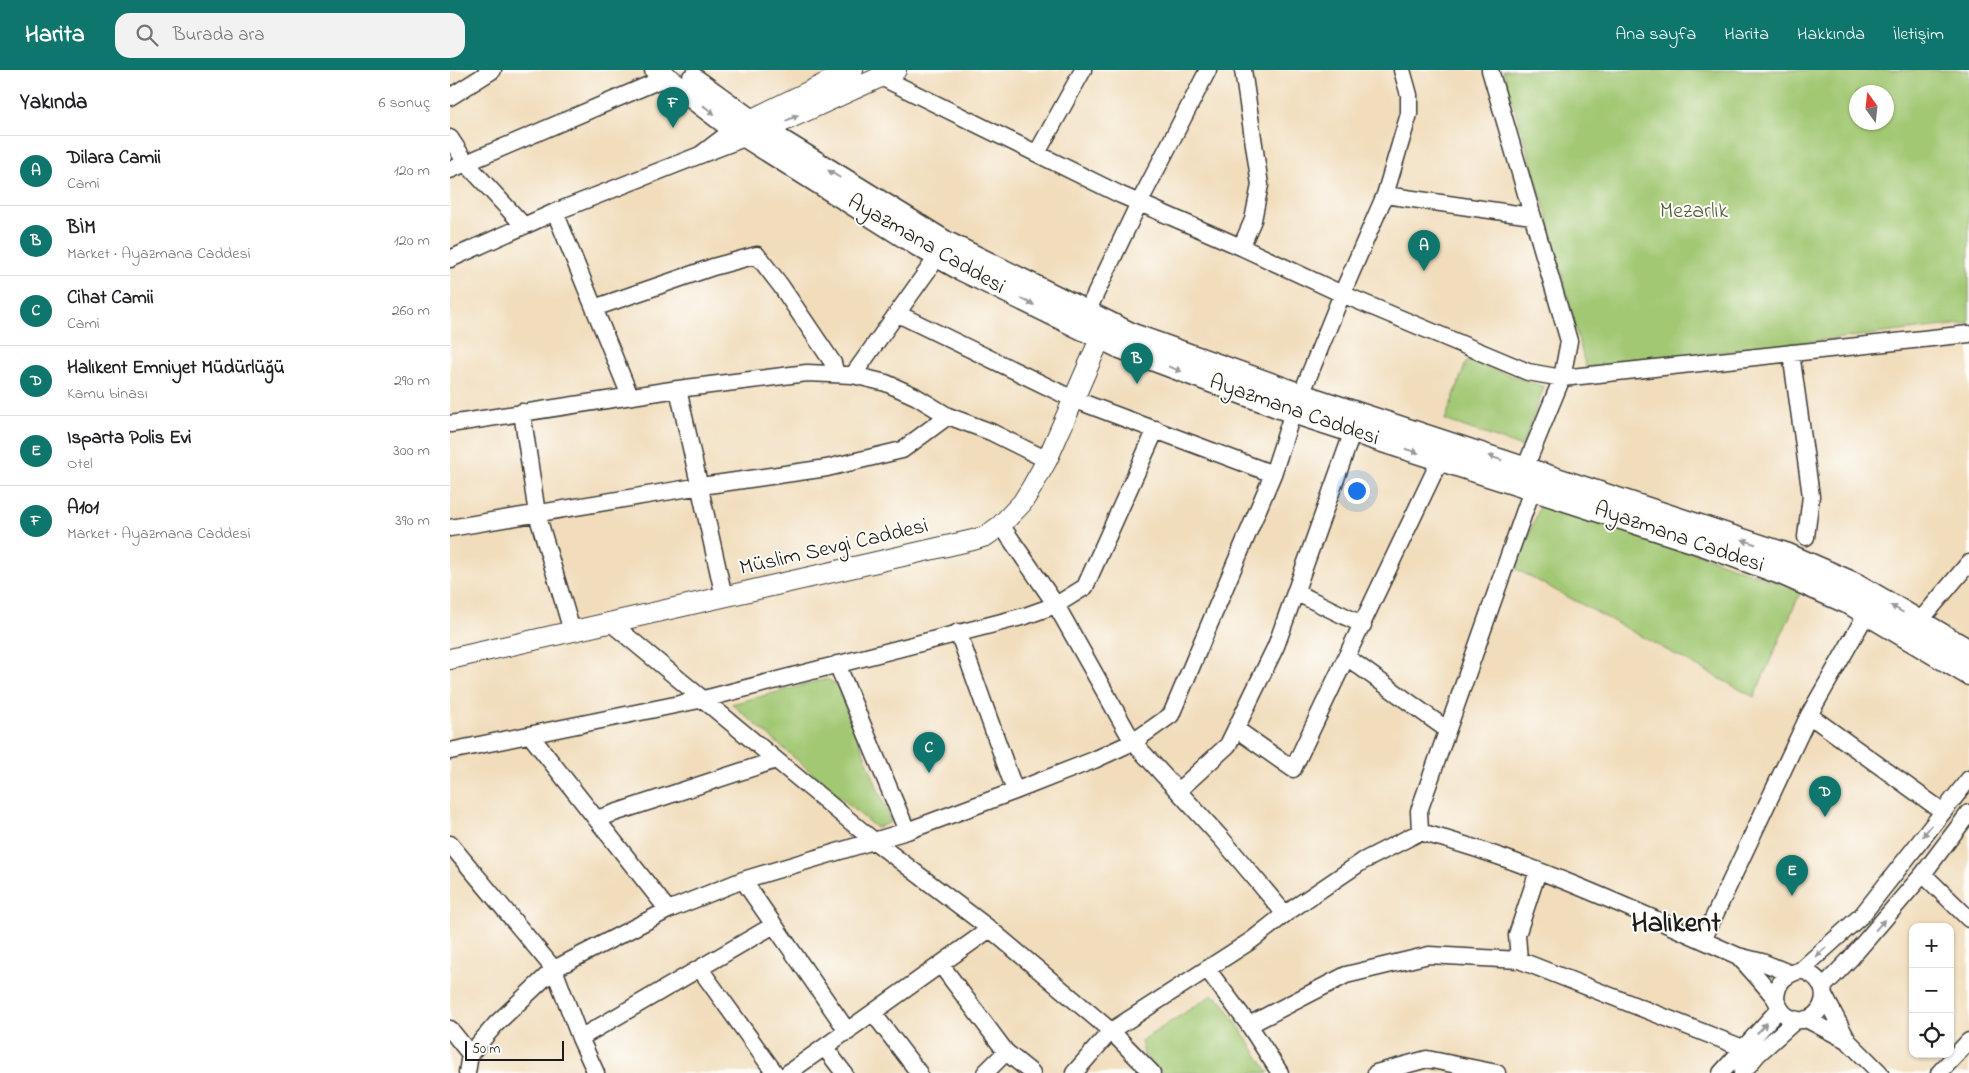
<!DOCTYPE html>
<html lang="tr">
<meta charset="utf-8">
<style>
body{margin:0;font-family:"Indie Flower",sans-serif;background:#f2f2f2;color:#202124}
.controls{position:absolute;right:15px;bottom:15px;display:grid;overflow:hidden;border-radius:10px;box-shadow:0 1px 4px #0004}
.controls button{width:45px;height:45px;display:grid;place-items:center;padding:0;border:0;border-bottom:1px solid #e0e0e0;background:#fff;color:#202124;font:25px sans-serif}
.compass{position:absolute;left:1399px;top:15px;width:45px;height:45px;border-radius:50%;background:#fff;box-shadow:0 1px 4px #0004;rotate:345deg}
.scale{position:absolute;left:15px;bottom:12px;width:99px;box-sizing:border-box;padding-left:5px;border:2px solid #1c1c1c;border-top:0;font-size:14px;line-height:18px;white-space:nowrap;color:#1c1c1c;-webkit-text-stroke:4px #fdfcf7;paint-order:stroke}
.you{position:absolute;left:906px;top:420px;width:18px;height:18px;margin:-12px;border:4px solid #fff;border-radius:50%;background:#1a73e8;box-shadow:0 0 0 8px #1a73e833}
.badge{display:grid;place-items:center;width:32px;height:32px;border-radius:50%;background:#0f766e;color:#fff;font-size:16px;font-weight:700}
.pin{position:absolute;translate:-50% -41px;filter:drop-shadow(0 1px 2px #0008)}
.pin::after{content:'';position:absolute;top:26px;width:18px;height:15px;background:inherit;clip-path:polygon(0 0,100% 0,50% 100%)}
.list{margin:0;padding:0;list-style:none}
h2{display:flex;justify-content:space-between;align-items:center;height:65px;margin:0;padding:0 20px;font-size:21px}
h2 small{font-size:16px;font-weight:400;color:#757577}
.list li{display:grid;grid-template-columns:32px 1fr auto;gap:15px;align-items:center;box-sizing:border-box;height:70px;padding:0 20px;border-top:1px solid #e0e0e0}
.list b{display:block;font-size:19px;white-space:nowrap}
.list p{margin:0;font-size:16px;white-space:nowrap;color:#757577}
.list em{font-size:16px;font-style:normal;color:#757577}
.icon{flex:none;width:28px;height:28px;fill:none;stroke:currentColor;stroke-width:2;stroke-linecap:round;stroke-linejoin:round}
.map{position:relative;flex:none;width:1519px;height:1003px;overflow:hidden}
header{display:flex;align-items:center;gap:30px;box-sizing:border-box;height:70px;padding:0 25px;background:#0f766e;color:#fff}
header strong{font-size:24px}
nav{display:flex;gap:28px;margin-inline-start:auto;font-size:18px}
.search{width:350px;height:45px;background:#f2f2f2;display:flex;align-items:center;gap:12px;box-sizing:border-box;padding:0 18px;border-radius:15px;color:#757577;font-size:19px}
main{display:flex}
aside{flex:1;background:#fff}
.map>svg:first-child{display:block}
.green{fill:#a2c873;stroke:#5f7248;fill-rule:evenodd}
.lines{fill:none;stroke-linecap:round;stroke-linejoin:round}
.minor-casing{stroke:#3c3934;stroke-width:19}
.tertiary-casing{stroke:#3c3934;stroke-width:22}
.secondary-casing{stroke:#3c3934;stroke-width:25}
.minor{stroke:#fff;stroke-width:16}
.tertiary{stroke:#fff;stroke-width:20}
.secondary{stroke:#fff;stroke-width:22}
.oneway{fill:#999}
.labels{text-anchor:middle;dominant-baseline:central;stroke-width:4;stroke-linejoin:round;paint-order:stroke}
.park-label{font-size:22px;fill:#52613f;stroke:#fdfcf7}
.street-label{font-size:22px;fill:#1c1c1c;stroke:#fdfcf7}
.district-label{font-size:28px;font-weight:bold;fill:#1c1c1c;stroke:#fdfcf7}
</style>
<header>
<strong>Harita</strong>
<div class="search"><svg class="icon" aria-label="search" viewBox="0 0 24 24"><circle cx="10" cy="10" r="6"/><path d="M15 15l6 6"/></svg>Burada ara</div>
<nav><a>Ana sayfa</a><a>Harita</a><a>Hakkında</a><a>İletişim</a></nav>
</header>
<main>
<aside>
<h2>Yakında<small>6 sonuç</small></h2>
<ul class="list">
<li><span class="badge">A</span><div><b>Dilara Camii</b><p>Cami</p></div><em>120 m</em></li>
<li><span class="badge">B</span><div><b>BİM</b><p>Market · Ayazmana Caddesi</p></div><em>120 m</em></li>
<li><span class="badge">C</span><div><b>Cihat Camii</b><p>Cami</p></div><em>260 m</em></li>
<li><span class="badge">D</span><div><b>Halıkent Emniyet Müdürlüğü</b><p>Kamu binası</p></div><em>290 m</em></li>
<li><span class="badge">E</span><div><b>Isparta Polis Evi</b><p>Otel</p></div><em>300 m</em></li>
<li><span class="badge">F</span><div><b>A101</b><p>Market · Ayazmana Caddesi</p></div><em>390 m</em></li>
</ul>
</aside>
<div class="map">
<svg width="1519" height="1003" viewBox="0 0 1519 1003">
<rect width="100%" height="100%" fill="#fdfcf7"/>
<filter id="ink" filterUnits="userSpaceOnUse"><feTurbulence type="fractalNoise" baseFrequency=".02" numOctaves="2"/><feDisplacementMap in="SourceGraphic" scale="10" xChannelSelector="R" yChannelSelector="G"/><feConvolveMatrix kernelMatrix="1 2 1 2 8 2 1 2 1" color-interpolation-filters="sRGB"/></filter>
<filter id="wash" filterUnits="userSpaceOnUse"><feTurbulence type="fractalNoise" baseFrequency=".0096" numOctaves="4" result="noise"/><feDisplacementMap in="SourceGraphic" scale="20" xChannelSelector="R" yChannelSelector="G"/><feGaussianBlur stdDeviation="1.12" result="paint"/><feColorMatrix in="noise" values="0 0 0 0 0 0 0 0 0 0 0 0 0 0 0 0 0 1.4 0 .05"/><feComposite in="paint" operator="in"/></filter>
<g filter="url(#wash)">
<rect width="100%" height="100%" fill="#f1ddbc"/>
<path class="green" d="M1053 0H1519V253L1136 298 1096 142ZM1406 22H1436V52H1406Z
M1017 290 1094 317 1072 377 995 350Z
M1093 428 1351 521 1304 627 1066 499Z
M377 609 387 615 441 752 426 758 282 634Z
M762 925 772 931 819 1003H712L694 985 691 971Z"/>
</g>
<g filter="url(#ink)">
<g class="lines">
<defs>
<path id="minor" d="M1040 0 1119 271 1112 308 1519 264
M431 7 671 125 791 177 892 224 1078 302 1112 308 1075 398
M0 27 43 0
M284 59 250 85 297 67
M0 68 17 94 74 156
M587 83 633 0
M0 100 217 7
M935 125 1082 146
M105 142 180 326
M791 177 803 150 810 115 793 0
M0 189 105 142 250 85
M144 238 263 197 307 185 331 216 383 293 386 304
M448 244 623 329 823 404
M636 244 689 133 758 0
M1341 283 1361 426 1356 467
M403 305 488 186
M228 319 274 527
M851 325 892 224 935 125 959 44V25L952 0
M72 342 87 444 122 561
M0 354 228 319 357 303 403 305 436 313 465 326 498 346 541 362 597 390
M551 455 606 535 683 672 771 768 835 844
M0 458 251 416 377 398 452 380 498 346
M845 522 913 555
M1469 552 1519 493
M161 553 424 771 540 859 661 961 702 1003
M508 562 565 721
M898 588 996 659
M387 594 457 761
M1359 645 1492 741
M786 659 843 699 990 390 993 380
M80 665 218 840
M0 681 254 629 575 546 606 535 635 517 706 359
M728 721 778 675 826 576 903 361
M146 749 326 690
M970 762 969 741 1082 420
M0 774 104 899 130 968 146 1003
M1473 804 1519 849
M293 810 398 962
M1253 870 1359 645 1417 543
M1288 886C1300 899 1313 913 1324 927 1329 934 1329 941 1337 946 1367 965 1395 914 1351 900 1335 905 1327 911 1326 929
M1069 890 1067 865 1088 801
M491 895 556 982 582 1003
M250 899 325 1003
M757 899 799 955 830 1003
M1351 900 1412 845 1519 709
M1373 917 1400 889 1473 804 1519 743
M1375 927 1398 971 1430 1003
M423 943 469 1003
M1356 949 1398 971
M799 955 896 905 979 885 1069 890 1293 978
M0 959 20 984
M130 968 324 855
M375 978 394 1003
M17 1003 20 984 46 954 104 899 218 840 293 810 457 761 565 721 644 690 683 672 721 645 823 404 843 342
M338 1003 540 859
M535 1003 556 982
M624 1003 661 961 802 870 835 844 913 791 970 762C1080 791 1184 840 1288 886L1312 892 1339 903
M926 1003 977 989 1047 1003
M1271 1003 1329 939
M1292 1003 1308 984 1346 950
M1489 1003 1519 971"/>
<path id="tertiary" d="M288 56 403 0
M301 66 446 0
M0 589 523 470 536 466 551 455 572 433 582 417 597 390 657 253"/>
<path id="secondary" d="M206 0 284 59 468 175 509 198 670 277 843 342 1252 474 1333 504 1401 534 1519 604
M243 9 315 61 495 172 683 265 851 325 1338 485 1407 515 1519 581"/>
</defs>
<use href="#minor" class="minor-casing"/>
<use href="#tertiary" class="tertiary-casing"/>
<use href="#secondary" class="secondary-casing"/>
<use href="#minor" class="minor"/>
<use href="#tertiary" class="tertiary"/>
<use href="#secondary" class="secondary"/>
</g>
<defs><path id="oneway-solid" d="M-6-.8H1V-3.2L6.5 0L1 3.2V.8H-6Z" transform="scale(1.25)"/></defs>
<g class="oneway">
<use href="#oneway-solid" transform="translate(259 40) rotate(38)"/>
<use href="#oneway-solid" transform="translate(342 48) rotate(-25)"/>
<use href="#oneway-solid" transform="translate(384 104) rotate(-148)"/>
<use href="#oneway-solid" transform="translate(578 232) rotate(26)"/>
<use href="#oneway-solid" transform="translate(725 299) rotate(20)"/>
<use href="#oneway-solid" transform="translate(962 381) rotate(18)"/>
<use href="#oneway-solid" transform="translate(1045 388) rotate(-162)"/>
<use href="#oneway-solid" transform="translate(1299 472) rotate(-161)"/>
<use href="#oneway-solid" transform="translate(1447 539) rotate(-150)"/>
<use href="#oneway-solid" transform="translate(1477 761) rotate(128)"/>
<use href="#oneway-solid" transform="translate(1430 855) rotate(-49)"/>
<use href="#oneway-solid" transform="translate(1371 882) rotate(138)"/>
<use href="#oneway-solid" transform="translate(1312 958) rotate(-47)"/>
</g>
</g>
<g class="labels">
<g class="park-label">
<text x="1244" y="142">Mezarlık</text>
</g>
<g class="street-label">
<text transform="translate(476 175) rotate(30)">Ayazmana Caddesi</text>
<text transform="translate(844 341) rotate(19)">Ayazmana Caddesi</text>
<text transform="translate(1229 468) rotate(19)">Ayazmana Caddesi</text>
<text transform="translate(384 478) rotate(-13)">Müslim Sevgi Caddesi</text>
</g>
<g class="district-label">
<text x="1226" y="854">Halıkent</text>
</g>
</g>
</svg>
<div class="controls">
<button>+</button>
<button>−</button>
<button><svg class="icon" aria-label="locate" viewBox="0 0 24 24"><circle cx="12" cy="12" r="6"/><path d="M12 2v4M12 18v4M2 12h4M18 12h4"/></svg></button>
</div>
<svg class="compass" viewBox="-18 -18 36 36"><path d="M0-13l5 13h-10z" fill="#e53935"/><path d="M0 13l5-13h-10z" fill="#757577"/></svg>
<div class="scale">50 m</div>
<div class="you"></div>
<div class="pin badge" style="left:974px;top:201px">A</div>
<div class="pin badge" style="left:687px;top:314px">B</div>
<div class="pin badge" style="left:479px;top:703px">C</div>
<div class="pin badge" style="left:1375px;top:747px">D</div>
<div class="pin badge" style="left:1342px;top:826px">E</div>
<div class="pin badge" style="left:223px;top:58px">F</div>
</div>
</main>
